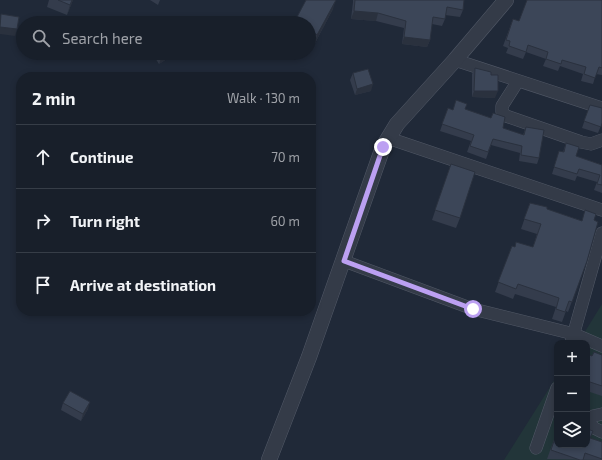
<!DOCTYPE html>
<meta charset="utf-8">
<style>
body{margin:0;font-family:"Exo 2",sans-serif;background:#252c36;color:#f1f3f6}
.controls{position:absolute;right:12px;bottom:12px;display:grid;overflow:hidden;border-radius:8px;box-shadow:0 2px 6px #0003}
.controls button{width:36px;height:36px;display:grid;place-items:center;padding:0;border:0;border-bottom:1px solid #363d47;background:#181f2a;color:#f1f3f6;font:20px sans-serif}
.stop{position:absolute;width:12px;height:12px;margin:-9px;border:3px solid #bca0f2;border-radius:50%;background:#fff}
.stop.end{background:#bca0f2;border-color:#fff;box-shadow:0 1px 4px #0008}
.list{margin:0;padding:0;list-style:none}
h2{display:flex;justify-content:space-between;align-items:center;height:52px;margin:0;padding:0 16px;font-size:17px}
h2 small{font-size:13px;font-weight:400;color:#9fa2a8}
.list li{display:grid;grid-template-columns:26px 1fr auto;gap:12px;align-items:center;box-sizing:border-box;height:64px;padding:0 16px;border-top:1px solid #363d47}
.list b{display:block;font-size:15px;white-space:nowrap}
.list em{font-size:13px;font-style:normal;color:#9fa2a8}
.icon{flex:none;width:22px;height:22px;fill:none;stroke:currentColor;stroke-width:2;stroke-linecap:round;stroke-linejoin:round}
.map{position:relative;flex:none;width:602px;height:460px;overflow:hidden}
.search{position:absolute;background:#181f2a;box-shadow:0 2px 6px #0003;left:16px;top:16px;width:300px;height:44px;display:flex;align-items:center;gap:10px;box-sizing:border-box;padding:0 14px;border-radius:22px;color:#9fa2a8;font-size:15px}
.panel{position:absolute;background:#181f2a;box-shadow:0 2px 6px #0003;left:16px;top:72px;width:300px;height:244px;border-radius:16px}
.map>svg:first-child{display:block}
.green{fill:#223539}
.lines{fill:none;stroke-linecap:round;stroke-linejoin:round}
.minor-casing{stroke:#515866;stroke-width:13}
.tertiary-casing{stroke:#515866;stroke-width:16}
.minor{stroke:#343b48;stroke-width:12}
.tertiary{stroke:#343b48;stroke-width:15}
.wall{fill:#343c4c}
.shaded-wall{fill:#2a313e}
.building{fill:#3c4658;stroke:#2a313e}
.route{stroke:#bca0f2;stroke-width:5}
</style>
<div class="map">
<svg width="602" height="460" viewBox="0 0 602 460">
<rect width="100%" height="100%" fill="#202938"/>
<path class="green" d="M602 304V460H504L557 376V445H587V343H578Z"/>
<g class="lines">
<defs>
<path id="minor" d="M455 60 602 108
M518 81 502 106V112L506 116 581 142 591 144 602 140
M388 138 602 210
M344 261 473 309 574 334 602 346
M571 343 602 233
M587 419 594 428 602 432
M589 420 593 416 602 414
M536 448 557 388"/>
<path id="tertiary" d="M269 460 309 357 383 147 397 124 455 60 506 0"/>
</defs>
<use href="#minor" class="minor-casing"/>
<use href="#tertiary" class="tertiary-casing"/>
<use href="#minor" class="minor"/>
<use href="#tertiary" class="tertiary"/>
</g>
<path class="wall" d="M49 0H73L67 15 47 7Z
M150 0H160L158 5Z
M353 0H464L463 10 460 17 445 15V19L442 26 432 24 430 40 427 47 402 44 404 28 376 21 351 19 353 2Z
M602 0V75L596 74 593 84 581 81 583 74 560 66 558 71 543 66 546 59 526 52 523 59 506 53 508 48 503 46 513 19 519 21Z
M333 9 314 45 309 42V23H295L297 17Z
M152 53H176L159 64Z
M475 68 491 75 495 98 472 97V74Z
M353 73 371 91 355 95 350 80Z
M590 105 602 123 598 133 582 128Z
M448 108 453 110 465 109 503 128 523 135 526 127 539 158 537 164 519 161 520 153 491 145 486 159 467 152 471 141 440 131Z
M566 143 576 156 602 165V193L594 190 597 182 577 176 575 181 552 174 559 151 563 152Z
M451 164 460 218 456 228 432 220Z
M530 203 547 209 582 221 594 220 587 261 568 312 566 311 562 322 552 319 556 307 515 294 513 299 495 292 512 246 514 247H533L537 234 521 229Z
M587 354 592 356 602 355V396L587 391Z
M63 403 88 409 81 421 61 410Z
M557 431 590 438 602 442V460L547 459Z"/>
<path class="shaded-wall" d="M72 0H73L67 15 70 5Z
M336 0 333 9 314 45 317 35Z
M354 11 378 13 376 21 351 19Z
M0 27 17 29 15 36 0 34Z
M404 37 430 40 427 47 402 44Z
M168 53H176L159 64 161 58Z
M373 84 371 91 355 95 357 89Z
M474 91H498L495 98 472 97Z
M90 402 88 409 81 421 83 414Z"/>
<path class="building" d="M58 0H72L70 5Z
M306 0H336L317 35 309 30V28L311 24 297 17Z
M355 0H464L463 10 447 7 445 19 433 17 430 40 404 37 406 21 378 13 354 11Z
M527 0H602V68L599 67 595 78 584 74 586 67 562 60 561 64 546 59 548 52 528 45 526 52 509 46 510 41 506 40 513 19 519 21Z
M1 14 19 17 17 29 0 27Z
M158 53H168L161 58Z
M475 68 491 72V75H498V91H474Z
M368 69 373 84 357 89 353 73Z
M456 100 467 104 465 109 491 118 493 113 505 117 503 128 524 135 526 127 544 130 539 158 521 155 522 146 493 139 488 152 470 146 474 135 442 124 448 108 453 110Z
M590 105 602 108V123L601 127 584 121Z
M566 143 579 147 576 156 602 165V185L597 184 600 175 579 169 577 174 554 167 559 151 564 152Z
M451 164 475 172 460 218 435 210Z
M530 203 547 207V209L582 221 585 210 596 214 594 220 598 222 587 261 572 302 569 301 565 312 556 309 559 298 518 284 516 289 498 282 512 246 515 247 516 242 533 247 541 224 524 219Z
M594 352 602 355V386L587 381V354L592 356Z
M70 391 90 402 83 414 63 403Z
M587 429 593 431 590 438 602 442V459L585 453 583 460H580L551 450 557 432V445H587Z"/>
<g class="lines">
<path class="route" d="M383 147 344 261 473 309"/>
</g>
</svg>
<div class="controls">
<button>+</button>
<button>−</button>
<button><svg class="icon" aria-label="layers" viewBox="0 0 24 24"><path d="M12 4l9 5-9 5-9-5zM3 14l9 5 9-5"/></svg></button>
</div>
<div class="stop" style="left:473px;top:309px"></div>
<div class="stop end" style="left:383px;top:147px"></div>
<div class="search"><svg class="icon" aria-label="search" viewBox="0 0 24 24"><circle cx="10" cy="10" r="6"/><path d="M15 15l6 6"/></svg>Search here</div>
<section class="panel">
<h2>2 min<small>Walk · 130 m</small></h2>
<ul class="list">
<li><svg class="icon" aria-label="ahead" viewBox="0 0 24 24"><path d="M12 20V5M6 11l6-6 6 6"/></svg><div><b>Continue</b></div><em>70 m</em></li>
<li><svg class="icon" aria-label="right" viewBox="0 0 24 24"><path d="M7 20v-9h11M14 6l5 5-5 5"/></svg><div><b>Turn right</b></div><em>60 m</em></li>
<li><svg class="icon" aria-label="arrive" viewBox="0 0 24 24"><path d="M6 21V4h12l-3 4 3 4H6"/></svg><div><b>Arrive at destination</b></div></li>
</ul>
</section>
</div>
